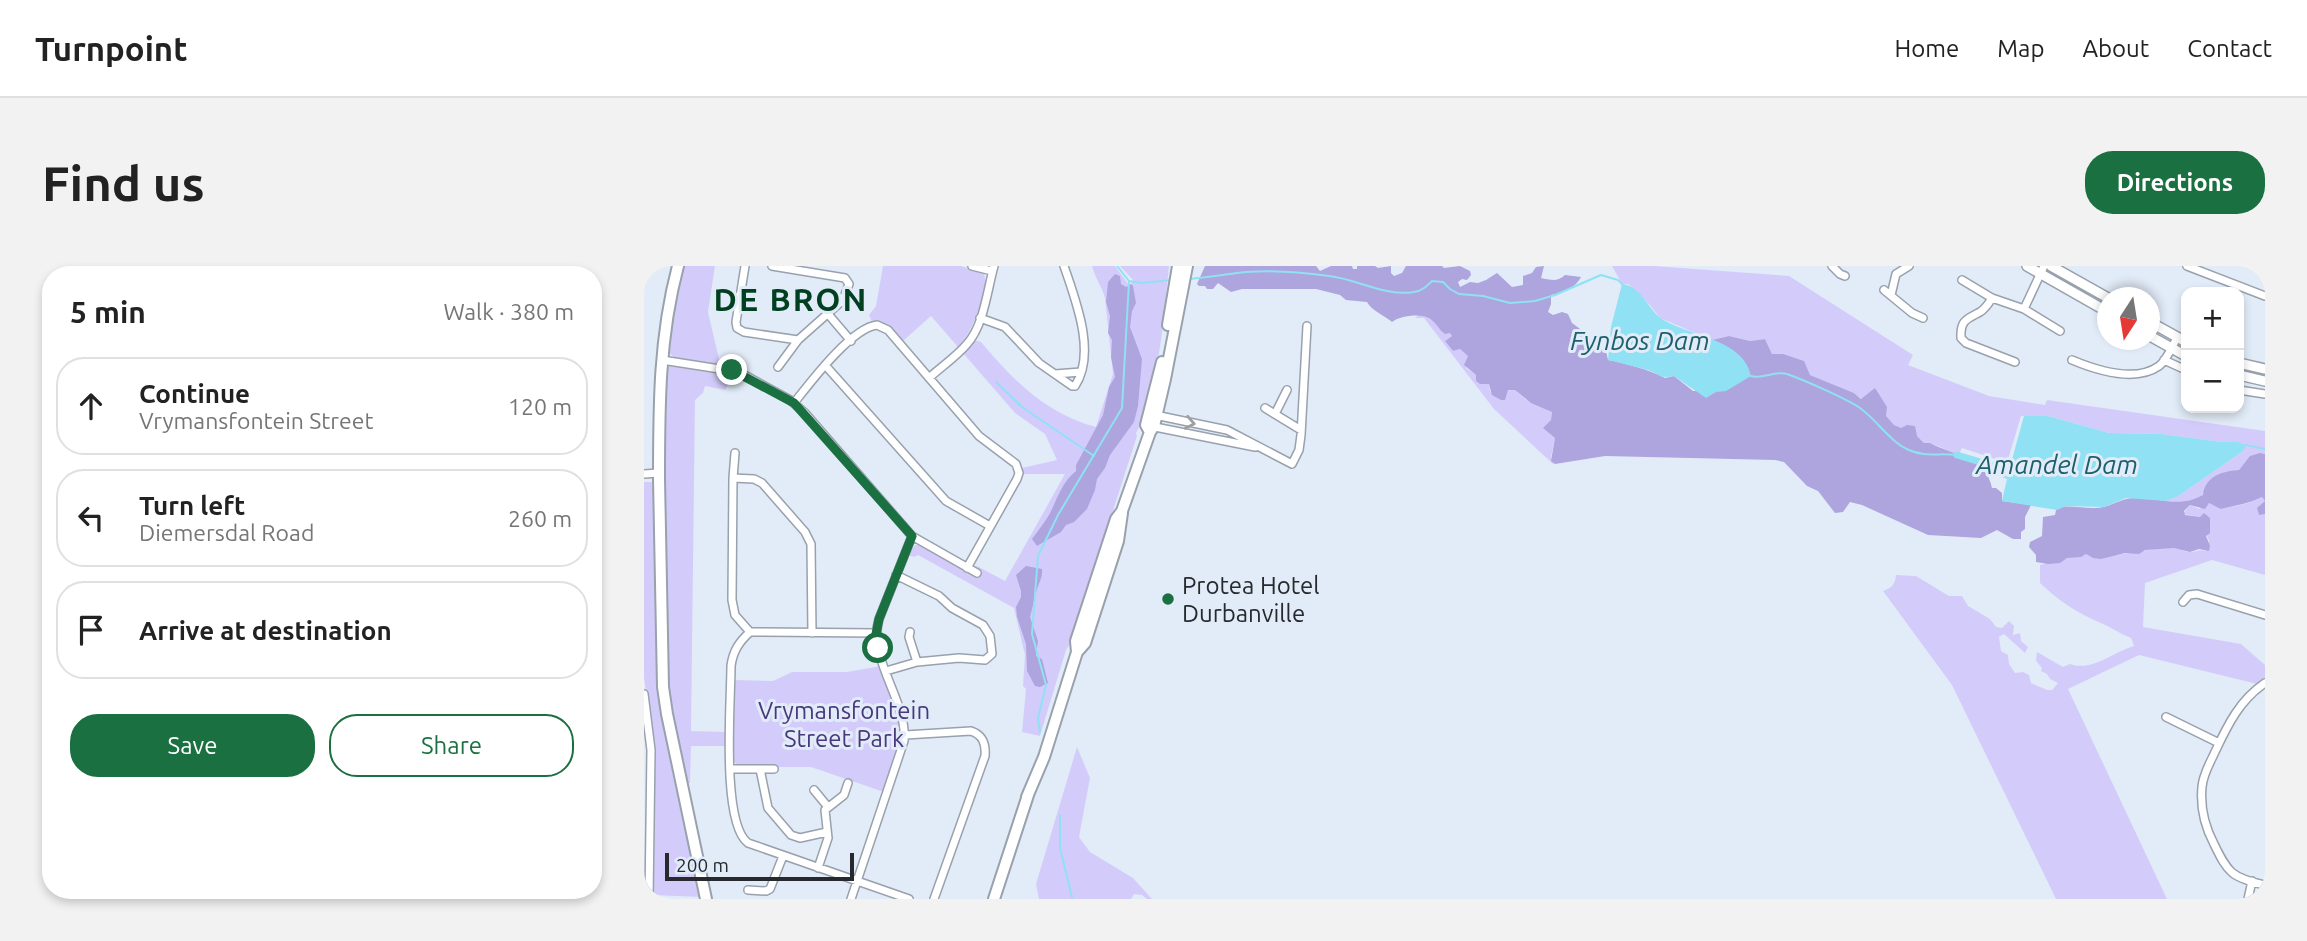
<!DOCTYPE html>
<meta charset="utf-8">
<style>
body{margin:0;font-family:Ubuntu,sans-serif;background:#f2f2f2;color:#222}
.controls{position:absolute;right:21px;top:21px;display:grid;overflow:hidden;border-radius:14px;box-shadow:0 4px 10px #0003}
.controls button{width:63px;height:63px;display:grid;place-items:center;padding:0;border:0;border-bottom:2px solid #e0e0e0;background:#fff;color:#222;font:35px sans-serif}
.compass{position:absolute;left:1453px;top:21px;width:63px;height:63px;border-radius:50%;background:#fff;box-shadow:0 4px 10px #0003;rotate:192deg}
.scale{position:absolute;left:21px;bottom:18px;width:189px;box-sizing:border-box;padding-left:7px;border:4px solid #262a2e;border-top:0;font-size:19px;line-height:24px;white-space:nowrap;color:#262a2e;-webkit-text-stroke:5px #e2ecf8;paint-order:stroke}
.stop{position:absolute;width:21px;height:21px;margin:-16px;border:5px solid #1b7042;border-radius:50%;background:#fff}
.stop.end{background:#1b7042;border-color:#fff;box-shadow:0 2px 7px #0008}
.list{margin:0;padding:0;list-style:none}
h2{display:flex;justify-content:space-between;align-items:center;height:91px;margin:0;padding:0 28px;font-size:30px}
h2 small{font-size:23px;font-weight:400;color:#767676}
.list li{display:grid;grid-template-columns:46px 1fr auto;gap:21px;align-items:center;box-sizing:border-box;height:98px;margin:0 14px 14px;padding:0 14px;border:2px solid #e0e0e0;border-radius:28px}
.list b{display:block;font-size:26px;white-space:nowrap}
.list p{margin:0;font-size:23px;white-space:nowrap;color:#767676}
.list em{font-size:23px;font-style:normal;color:#767676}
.actions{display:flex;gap:14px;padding:21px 28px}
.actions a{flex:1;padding:16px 0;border:2px solid #1b7042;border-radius:28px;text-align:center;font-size:24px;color:#1b7042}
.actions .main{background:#1b7042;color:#fff}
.icon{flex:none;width:38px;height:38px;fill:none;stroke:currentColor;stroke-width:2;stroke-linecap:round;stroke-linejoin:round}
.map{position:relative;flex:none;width:1621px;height:633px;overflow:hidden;border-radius:28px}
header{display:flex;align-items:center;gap:42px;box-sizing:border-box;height:98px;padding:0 35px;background:#fff;border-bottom:2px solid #e0e0e0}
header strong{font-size:33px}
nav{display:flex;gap:38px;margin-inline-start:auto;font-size:24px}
.intro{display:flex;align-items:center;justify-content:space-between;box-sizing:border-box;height:168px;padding:0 42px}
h1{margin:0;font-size:49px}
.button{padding:18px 32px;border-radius:28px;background:#1b7042;color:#fff;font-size:24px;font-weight:700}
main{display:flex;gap:42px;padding:0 42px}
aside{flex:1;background:#fff;border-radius:28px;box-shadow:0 4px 10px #0003}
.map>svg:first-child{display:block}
.green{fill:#d3ccfb}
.forest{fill:#aea4de}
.water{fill:#8fe1f3}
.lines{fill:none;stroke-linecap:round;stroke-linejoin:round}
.stream{stroke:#8fe1f3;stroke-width:2}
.canal{stroke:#8fe1f3;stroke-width:7}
.minor-casing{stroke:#98a1ac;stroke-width:10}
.tertiary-casing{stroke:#98a1ac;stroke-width:12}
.secondary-casing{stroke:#98a1ac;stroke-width:14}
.minor{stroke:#fff;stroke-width:7}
.tertiary{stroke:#fff;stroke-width:9}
.secondary{stroke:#fff;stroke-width:10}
.oneway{stroke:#9d9fa1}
.route{stroke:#1b7042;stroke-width:9}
.poi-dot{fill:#1b7042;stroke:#e2ecf8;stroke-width:2.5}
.labels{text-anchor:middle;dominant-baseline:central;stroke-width:6;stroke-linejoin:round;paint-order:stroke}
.poi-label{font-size:24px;fill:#262a2e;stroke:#e2ecf8;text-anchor:start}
.park-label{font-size:24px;fill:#4a387e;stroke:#e2ecf8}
.water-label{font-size:26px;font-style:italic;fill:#1d606d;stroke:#e2ecf8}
.district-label{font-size:32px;font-weight:bold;letter-spacing:2px;fill:#003f20;stroke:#e2ecf8}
</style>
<header>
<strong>Turnpoint</strong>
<nav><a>Home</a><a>Map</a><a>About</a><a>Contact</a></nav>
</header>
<div class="intro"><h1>Find us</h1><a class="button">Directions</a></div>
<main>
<aside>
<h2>5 min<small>Walk · 380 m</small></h2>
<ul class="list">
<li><svg class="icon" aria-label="ahead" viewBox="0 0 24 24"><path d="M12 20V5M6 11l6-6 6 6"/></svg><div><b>Continue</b><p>Vrymansfontein Street</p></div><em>120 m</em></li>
<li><svg class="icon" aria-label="left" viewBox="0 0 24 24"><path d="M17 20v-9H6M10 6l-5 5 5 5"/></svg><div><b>Turn left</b><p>Diemersdal Road</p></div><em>260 m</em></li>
<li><svg class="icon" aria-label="arrive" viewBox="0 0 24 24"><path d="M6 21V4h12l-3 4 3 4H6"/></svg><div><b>Arrive at destination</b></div></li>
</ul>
<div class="actions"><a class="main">Save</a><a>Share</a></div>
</aside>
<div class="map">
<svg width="1621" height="633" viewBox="0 0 1621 633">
<rect width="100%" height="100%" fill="#e2ecf8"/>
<path class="green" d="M38 0H71L64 46 75 93 74 98 31 92 24 86Z
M239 0H317L340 8C346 24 327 69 314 81L287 50 259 75C250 65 243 55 228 56L225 49 232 40Z
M448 0H471L485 19 487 18 489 14 476 0H525C521 35 517 106 502 135 503 146 497 158 492 167L493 170 426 378 422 384 396 470 378 466 382 423 379 420 381 389 370 342 274 289 270 291 263 289 271 279H276L334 311 337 306 331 299 361 315 421 208H377L378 202 413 194 401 168 371 147 319 87 330 74 337 76C369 114 402 148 452 161L469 108 461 32C458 21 451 12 448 0Z
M968 0H1010L1145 10 1269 89 1264 99 1345 130 1401 139 1403 134 1621 165V188C1608 186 1603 197 1595 204 1577 205 1564 214 1558 230L1538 237 1521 235 1533 231 1599 185 1593 176H1578L1517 168 1465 167 1404 150H1377L1363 197 1318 182 1315 188C1303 186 1291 176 1280 177L1273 170 1250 159 1241 150 1210 127 1166 109 1139 88H1128L1121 73 1106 75 1085 70 1068 74 1016 52 1006 39 984 18H978Z
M775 49 785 51 806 66 808 70 801 75 809 85 816 83 825 90 822 95V102L832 109 836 118H845L846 125 871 124 881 133 908 146 906 167 911 172 907 191 910 199 850 143 780 52H771Z
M27 99 90 109 81 124 61 120 59 127 51 134 47 465 83 466V480H47L46 517H42L24 438 19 250 22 211 18 165 23 102Z
M0 216H7L12 220 16 393 58 631 8 629 10 477 0 412Z
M1618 231 1621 235V309L1568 294 1501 317 1499 361 1597 378 1621 399V413L1613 418 1495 389 1424 423 1523 633H1412L1308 419 1239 325C1248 322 1251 318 1252 309L1272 310 1305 330H1318L1324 340 1346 353 1352 361 1358 362 1365 355 1370 360 1369 369 1376 367 1377 375 1384 381 1381 387 1360 368 1355 371 1357 385 1364 389 1365 398 1371 407 1379 406 1385 409 1387 417 1403 424H1408L1414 417 1406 413 1403 408 1397 405 1398 402 1392 395 1393 386 1419 401 1426 398C1448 406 1469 386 1490 380L1487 372C1476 368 1467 361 1457 357 1433 347 1415 335 1396 317V299C1407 296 1413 296 1424 292 1432 289 1435 293 1442 288 1452 295 1457 290 1468 289 1488 288 1509 281 1529 282 1535 282 1541 286 1546 286 1553 286 1554 283 1562 285L1565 275 1556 251 1539 248 1546 239 1555 243 1565 237C1579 246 1605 238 1618 231Z
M237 400 258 465 256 480 240 526 167 501H97L89 495V414L129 415 148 406H203Z
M433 481 446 512 435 571 446 586 489 612 508 633H503L498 629 490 628 487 633H395L392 618Z"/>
<path class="forest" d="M561 0H672L676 5 687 0H708L709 3H713V0H731L734 2 747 0V7L750 10 758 7 762 0H798L800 2 816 0 826 5 827 9 823 14 818 13 814 16 816 21 826 16 834 17 842 14 853 7 868 21 879 19V10L888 7 892 1 900 0 897 12C907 14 914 16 921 9L937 11C932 22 917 27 907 29V38L904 46 909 49 918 46 924 48 928 57 943 68 952 81 962 85 964 94C981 97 1006 104 1021 112L1030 110 1049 125H1082L1088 84 1068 74 1085 70 1106 75 1121 73 1128 88H1139L1160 95 1166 109 1210 127 1217 133 1231 122 1243 141 1242 150 1250 159 1257 162 1263 159 1271 160 1273 170 1280 177H1286C1309 189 1343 192 1348 222H1352L1358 227V235L1387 239 1381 251V263L1377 266V273H1369L1353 264 1337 272 1284 269 1218 239 1206 236 1199 246 1191 247 1174 225 1163 220 1140 196 1131 194 961 190 911 198 907 195 911 172 899 162 907 154 908 146 887 137 871 124H864L861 134H857L848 129 845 118H836L832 115V109L820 99 824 90 816 83 809 85 801 75 808 70 806 67 801 68C795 64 792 56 785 52 776 47 755 50 748 56 740 49 728 45 723 36L702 34 696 29 672 23H598L587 26 574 17 569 23H563L561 20H555L553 18Z
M471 8 476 10 477 18 482 21 487 18 489 20 492 37 488 45 486 61 498 93 494 140 490 156 466 189 461 202 453 213 451 224 443 243 430 256 422 259 417 266 393 280 388 273C394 265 400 257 405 249 414 232 417 217 432 205V199L459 149 465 121 471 111 467 91 468 74 464 67 466 50 462 36 464 16Z
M1616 187 1621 188V248L1615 249 1613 242 1621 235 1618 231C1605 238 1591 239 1577 243L1565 237 1561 243 1546 239 1540 245 1541 249 1556 251 1560 247 1566 252V267L1562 270 1566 280 1565 285 1555 283 1546 286 1530 282 1501 284 1495 288 1481 287 1457 293 1449 292 1442 288 1437 291 1423 292 1416 297 1404 298 1392 296V289L1385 281 1386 276 1398 270 1399 251 1411 249 1412 244 1416 241C1430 239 1446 244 1460 241 1471 238 1479 232 1491 232 1519 231 1532 243 1559 229 1561 210 1579 205 1595 204L1606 190Z
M382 300 398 303C399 312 394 318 392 327 389 337 389 341 386 351L394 375 392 390 398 393 404 417 396 421 391 420 383 405 382 378 373 351 372 341 377 331V325L372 309Z"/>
<path class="water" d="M978 18C998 20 1004 44 1018 53 1045 70 1100 73 1107 110L1082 125 1072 126 1062 132 1030 110C1013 113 1017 108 1004 104 991 101 978 97 964 94L967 61Z
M1380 150H1404L1465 167 1517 168 1578 176H1593L1602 179 1599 185 1533 231 1521 235 1482 232 1460 241 1422 240 1413 244 1358 235 1363 213 1351 208 1355 194 1367 197Z"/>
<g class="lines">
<path class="stream" d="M544 13C560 12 576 9 593 7 622 3 655 6 685 10 713 13 742 31 770 26 778 25 783 20 788 15L799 16 806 23 815 28 839 30 866 37 891 35 911 29 957 9 974 14 978 18
M485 15 497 17 528 14
M1107 110C1119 114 1130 104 1143 108 1160 114 1203 133 1216 142 1233 154 1246 176 1265 184 1280 191 1297 187 1313 189
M352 116 378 141 450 190
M1602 179 1621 183
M396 466 394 452 402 419 388 368 394 290 414 249 478 142 485 15 473 0
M416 549V582L428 631"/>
<path class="canal" d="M1313 189 1353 201"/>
<defs>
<path id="minor" d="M101 0 92 56 93 62 100 66 154 74
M128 0 201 12 205 18 199 34 154 74 134 101
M328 0 348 5
M1188 0 1196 8 1201 10
M1543 0 1621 30
M1318 14 1348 32 1380 43 1416 65
M1240 24 1268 47 1279 52
M1247 29 1252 8 1265 0
M1348 32C1345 37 1341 43 1336 46 1323 53 1316 54 1317 72L1322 77 1371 96
M1380 43 1400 0
M184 48 207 75
M336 52 361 61 395 97 428 120H431C453 87 431 33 420 0
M18 94 95 106 146 134 161 147 268 270 333 307
M1428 94C1452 104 1491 117 1515 100 1523 94 1528 80 1533 72
M1520 94 1542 104
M181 99 302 235 346 260
M411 108 437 106
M285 112C297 101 312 91 323 78 340 59 343 25 350 0
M1595 124 1621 128
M150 137C166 117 207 62 233 59L244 64 335 170 372 198 375 207 373 213 323 302
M621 142 657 164
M631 148 643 124
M511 149 583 164 648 198 655 184 657 169 663 60
M506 160 611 181
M0 208 15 207
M89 212 91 187
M1539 336 1545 329 1553 328 1621 349
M106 366 91 349 88 334 89 212 110 213 118 217 161 266 167 278 168 367
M266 366 265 371 273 396
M232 367 106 366C95 376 89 385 87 400 87 435 77 557 104 577L265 633
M242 405 273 396 315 392 341 394 348 388 346 370 339 359 308 342 295 330 252 309
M1621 417C1596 434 1584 458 1571 486 1566 497 1559 508 1558 521 1556 542 1560 559 1570 578 1584 607 1588 612 1621 619
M0 428 7 484 5 633
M1522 451 1575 477
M261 469 327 465C339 469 342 478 341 490L290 633
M86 503H116L124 542 147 569 156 572 183 566
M116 503H130
M170 524 184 541
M174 602 184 572 181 544 200 529 204 517
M104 624 122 625 126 623 139 590
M207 633 260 475C264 435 223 393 235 353L268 270
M1604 633 1608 615"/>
<path id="tertiary" d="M1383 0 1464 46
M1407 0 1464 32
M1506 56 1542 76
M1506 70 1542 90
M1595 97 1621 103
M1595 109 1621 115"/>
<path id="secondary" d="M34 0C15 71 15 140 15 212 16 282 18 352 19 421L23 448 62 633
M524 59 534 0
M506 166 502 159 518 96
M433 386 441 377 474 275 478 247
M383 531 400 491 433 386 432 375 472 253 478 245 506 166 510 160 521 113 543 0
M350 633 385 526"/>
</defs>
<use href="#minor" class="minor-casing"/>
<use href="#tertiary" class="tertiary-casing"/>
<use href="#secondary" class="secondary-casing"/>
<use href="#minor" class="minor"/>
<use href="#tertiary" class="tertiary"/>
<use href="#secondary" class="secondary"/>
</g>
<defs><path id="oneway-chevron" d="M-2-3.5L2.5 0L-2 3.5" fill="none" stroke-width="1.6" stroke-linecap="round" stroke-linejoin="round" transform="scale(1.75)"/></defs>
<use class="oneway" href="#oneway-chevron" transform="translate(546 157) rotate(11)"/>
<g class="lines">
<path class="route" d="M88 104 150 137 268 270 235 353 232 368 234 382"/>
</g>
<circle class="poi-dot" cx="524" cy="333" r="7"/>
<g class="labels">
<g class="poi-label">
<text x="538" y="319">Protea Hotel<tspan x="538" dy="28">Durbanville</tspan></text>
</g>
<g class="park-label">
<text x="200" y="444">Vrymansfontein<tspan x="200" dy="28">Street Park</tspan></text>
</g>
<g class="water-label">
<text x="996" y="74">Fynbos Dam</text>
<text x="1413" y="198">Amandel Dam</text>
</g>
<g class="district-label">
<text x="147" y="33">DE BRON</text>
</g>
</g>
</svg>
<div class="controls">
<button>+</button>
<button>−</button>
</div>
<svg class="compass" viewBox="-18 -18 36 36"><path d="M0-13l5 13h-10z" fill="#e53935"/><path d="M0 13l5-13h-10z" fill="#767676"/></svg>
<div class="scale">200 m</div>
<div class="stop" style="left:234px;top:382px"></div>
<div class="stop end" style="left:88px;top:104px"></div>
</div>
</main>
